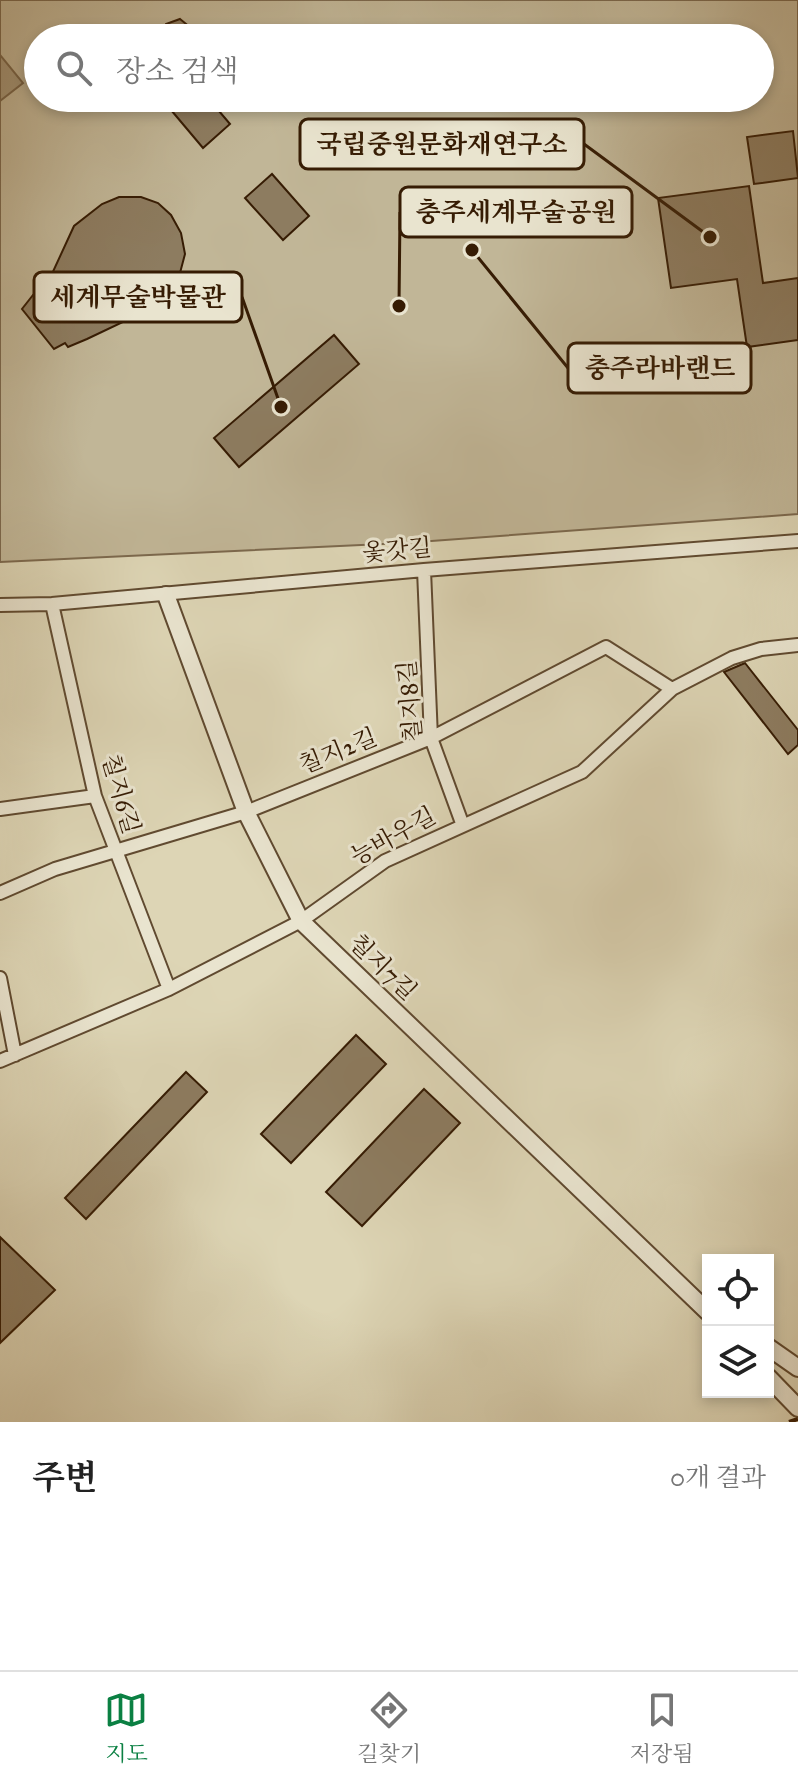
<!DOCTYPE html>
<html lang="ko">
<meta charset="utf-8">
<style>
body{margin:0;font-family:"IM FELL Great Primer","Noto Serif KR",serif;background:#f6f6f6;color:#222}
.controls{position:absolute;right:24px;bottom:24px;display:grid;overflow:hidden;border-radius:0px;box-shadow:0 4px 12px #0003}
.controls button{width:72px;height:72px;display:grid;place-items:center;padding:0;border:0;border-bottom:2px solid #e0e0e0;background:#fff;color:#222;font:40px sans-serif}
.list{margin:0;padding:0;list-style:none}
h2{display:flex;justify-content:space-between;align-items:center;height:104px;margin:0;padding:0 32px;font-size:34px}
h2 small{font-size:26px;font-weight:400;color:#767676}
.icon{flex:none;width:44px;height:44px;fill:none;stroke:currentColor;stroke-width:2;stroke-linecap:round;stroke-linejoin:round}
.map{position:relative;flex:none;width:798px;height:1422px;overflow:hidden}
.search{position:absolute;background:#fff;box-shadow:0 4px 12px #0003;left:24px;right:24px;top:24px;height:88px;display:flex;align-items:center;gap:20px;box-sizing:border-box;padding:0 28px;border-radius:44px;color:#767676;font-size:30px}
.sheet{height:248px;background:#fff}
nav{display:flex;justify-content:space-around;align-items:center;box-sizing:border-box;height:112px;border-top:2px solid #e0e0e0;background:#fff;font-size:22px;color:#767676}
nav a{display:grid;justify-items:center;gap:4px}
nav .on{color:#0b8043}
.map>svg:first-child{display:block}
.green{fill:#c1b697;stroke:#7c694e;stroke-width:2;fill-rule:evenodd}
.water{fill:#a49679;stroke:#78654a;stroke-width:2}
.building{fill:#8d7c60;stroke:#361c04;stroke-width:2}
.lines{fill:none;stroke-linecap:round;stroke-linejoin:round}
.minor-casing{stroke:#604a30;stroke-width:16}
.tertiary-casing{stroke:#604a30;stroke-width:20}
.minor{stroke:#e9e4cf;stroke-width:12}
.tertiary{stroke:#e9e4cf;stroke-width:16}
.rail{stroke:#361c04;stroke-width:4;stroke-dasharray:14 14;stroke-linecap:butt}
.labels{text-anchor:middle;dominant-baseline:central;stroke-width:6;stroke-linejoin:round;paint-order:stroke}
.street-label{font-size:24px;fill:#361c04;stroke:#e9e4cf}
.leader{fill:none;stroke:#361c04;stroke-width:3}
.callout-dot{fill:#361c04;stroke:#e9e4cf;stroke-width:3}
.callout{fill:#e9e4cf;stroke:#361c04;stroke-width:3}
.callout-label{font-size:26px;text-anchor:middle;font-weight:bold;fill:#361c04}
</style>
<div class="map">
<svg width="798" height="1422" viewBox="0 0 798 1422">
<rect width="100%" height="100%" fill="#ddd5b5"/>
<filter id="stains"><feTurbulence type="fractalNoise" baseFrequency=".0025" numOctaves="4"/><feColorMatrix values="0 0 0 0 .2 0 0 0 0 .09 0 0 0 0 .02 0 0 0 .5 -.17"/></filter>
<radialGradient id="worn" r=".72"><stop offset=".6" stop-color="#630" stop-opacity="0"/><stop offset="1" stop-color="#630" stop-opacity=".3"/></radialGradient>
<path class="green" d="M0 0H798V514L404 543 0 562ZM38 38H760V98H38Z"/>
<path class="water" d="M0 55 23 83 0 101Z"/>
<path class="building" d="M180 19 191 28 192 38H162L166 24Z
M173 98H208L230 124 203 148 166 104Z
M793 131 798 178 754 184 747 137Z
M272 174 309 216 283 240 245 198Z
M749 186 763 283 798 278V340L747 347 737 279 671 288 658 198Z
M119 197H141L158 203 171 215 181 233 185 254 180 273 173 286 144 312 87 339 68 347 65 343 54 349 22 309 33 295 38 298 45 289 74 226 102 204Z
M334 335 359 364 239 467 214 438Z
M745 663 798 730V745L788 754 724 672Z
M356 1035 386 1064 291 1163 261 1134Z
M186 1072 207 1092 86 1219 65 1198Z
M424 1089 460 1123 362 1226 326 1192Z
M0 1237 55 1290 0 1343Z"/>
<g class="lines">
<defs>
<path id="minor" d="M424 570 431 738 462 823
M52 604 95 796 169 989
M0 605 52 604 424 570 798 541
M0 809 95 796
M0 893 55 869 246 812 431 738 606 647 672 689
M0 978 15 1055
M0 1061 169 989 301 921 385 861 582 772 672 689 732 658 761 649 798 645"/>
<path id="tertiary" d="M166 595 246 812 301 921 708 1312
M768 1347 798 1368
M768 1377 798 1408"/>
</defs>
<use href="#minor" class="minor-casing"/>
<use href="#tertiary" class="tertiary-casing"/>
<use href="#minor" class="minor"/>
<use href="#tertiary" class="tertiary"/>
<path class="rail" d="M789 1422 798 1419"/>
</g>
<g class="labels">
<g class="street-label">
<text transform="translate(397 550) rotate(-5)">옻갓길</text>
<text transform="translate(410 701) rotate(-95)">칠지8길</text>
<text transform="translate(338 751) rotate(-22)">칠지2길</text>
<text transform="translate(121 794) rotate(74)">칠지6길</text>
<text transform="translate(393 836) rotate(-29)">능바우길</text>
<text transform="translate(383 967) rotate(44)">칠지7길</text>
</g>
</g>
<path class="leader" d="M710 237L584 144M399 306L400 212M281 407L242 297M472 250L568 368"/>
<g class="callout-dot">
<circle cx="710" cy="237" r="8"/>
<circle cx="399" cy="306" r="8"/>
<circle cx="281" cy="407" r="8"/>
<circle cx="472" cy="250" r="8"/>
</g>
<g class="callout">
<rect x="300" y="119" width="284" height="50" rx="8"/>
<rect x="400" y="187" width="232" height="50" rx="8"/>
<rect x="34" y="272" width="208" height="50" rx="8"/>
<rect x="568" y="343" width="183" height="50" rx="8"/>
</g>
<g class="callout-label">
<text x="442" y="153">국립중원문화재연구소</text>
<text x="516" y="221">충주세계무술공원</text>
<text x="138" y="306">세계무술박물관</text>
<text x="660" y="377">충주라바랜드</text>
</g>
<rect width="100%" height="100%" filter="url(#stains)"/>
<rect width="100%" height="100%" fill="url(#worn)"/>
</svg>
<div class="controls">
<button><svg class="icon" aria-label="locate" viewBox="0 0 24 24"><circle cx="12" cy="12" r="6"/><path d="M12 2v4M12 18v4M2 12h4M18 12h4"/></svg></button>
<button><svg class="icon" aria-label="layers" viewBox="0 0 24 24"><path d="M12 4l9 5-9 5-9-5zM3 14l9 5 9-5"/></svg></button>
</div>
<div class="search"><svg class="icon" aria-label="search" viewBox="0 0 24 24"><circle cx="10" cy="10" r="6"/><path d="M15 15l6 6"/></svg>장소 검색</div>
</div>
<section class="sheet">
<h2>주변<small>0개 결과</small></h2>
<ul class="list">
</ul>
</section>
<nav>
<a class="on"><svg class="icon" aria-label="map" viewBox="0 0 24 24"><path d="M3 6l6-2 6 2 6-2v14l-6 2-6-2-6 2zM9 4v14M15 6v14"/></svg>지도</a>
<a><svg class="icon" aria-label="directions" viewBox="0 0 24 24"><path d="M12 3l9 9-9 9-9-9zM9 14v-3h6M13 9l2 2-2 2"/></svg>길찾기</a>
<a><svg class="icon" aria-label="saved" viewBox="0 0 24 24"><path d="M7 4h10v16l-5-4-5 4z"/></svg>저장됨</a>
</nav>
